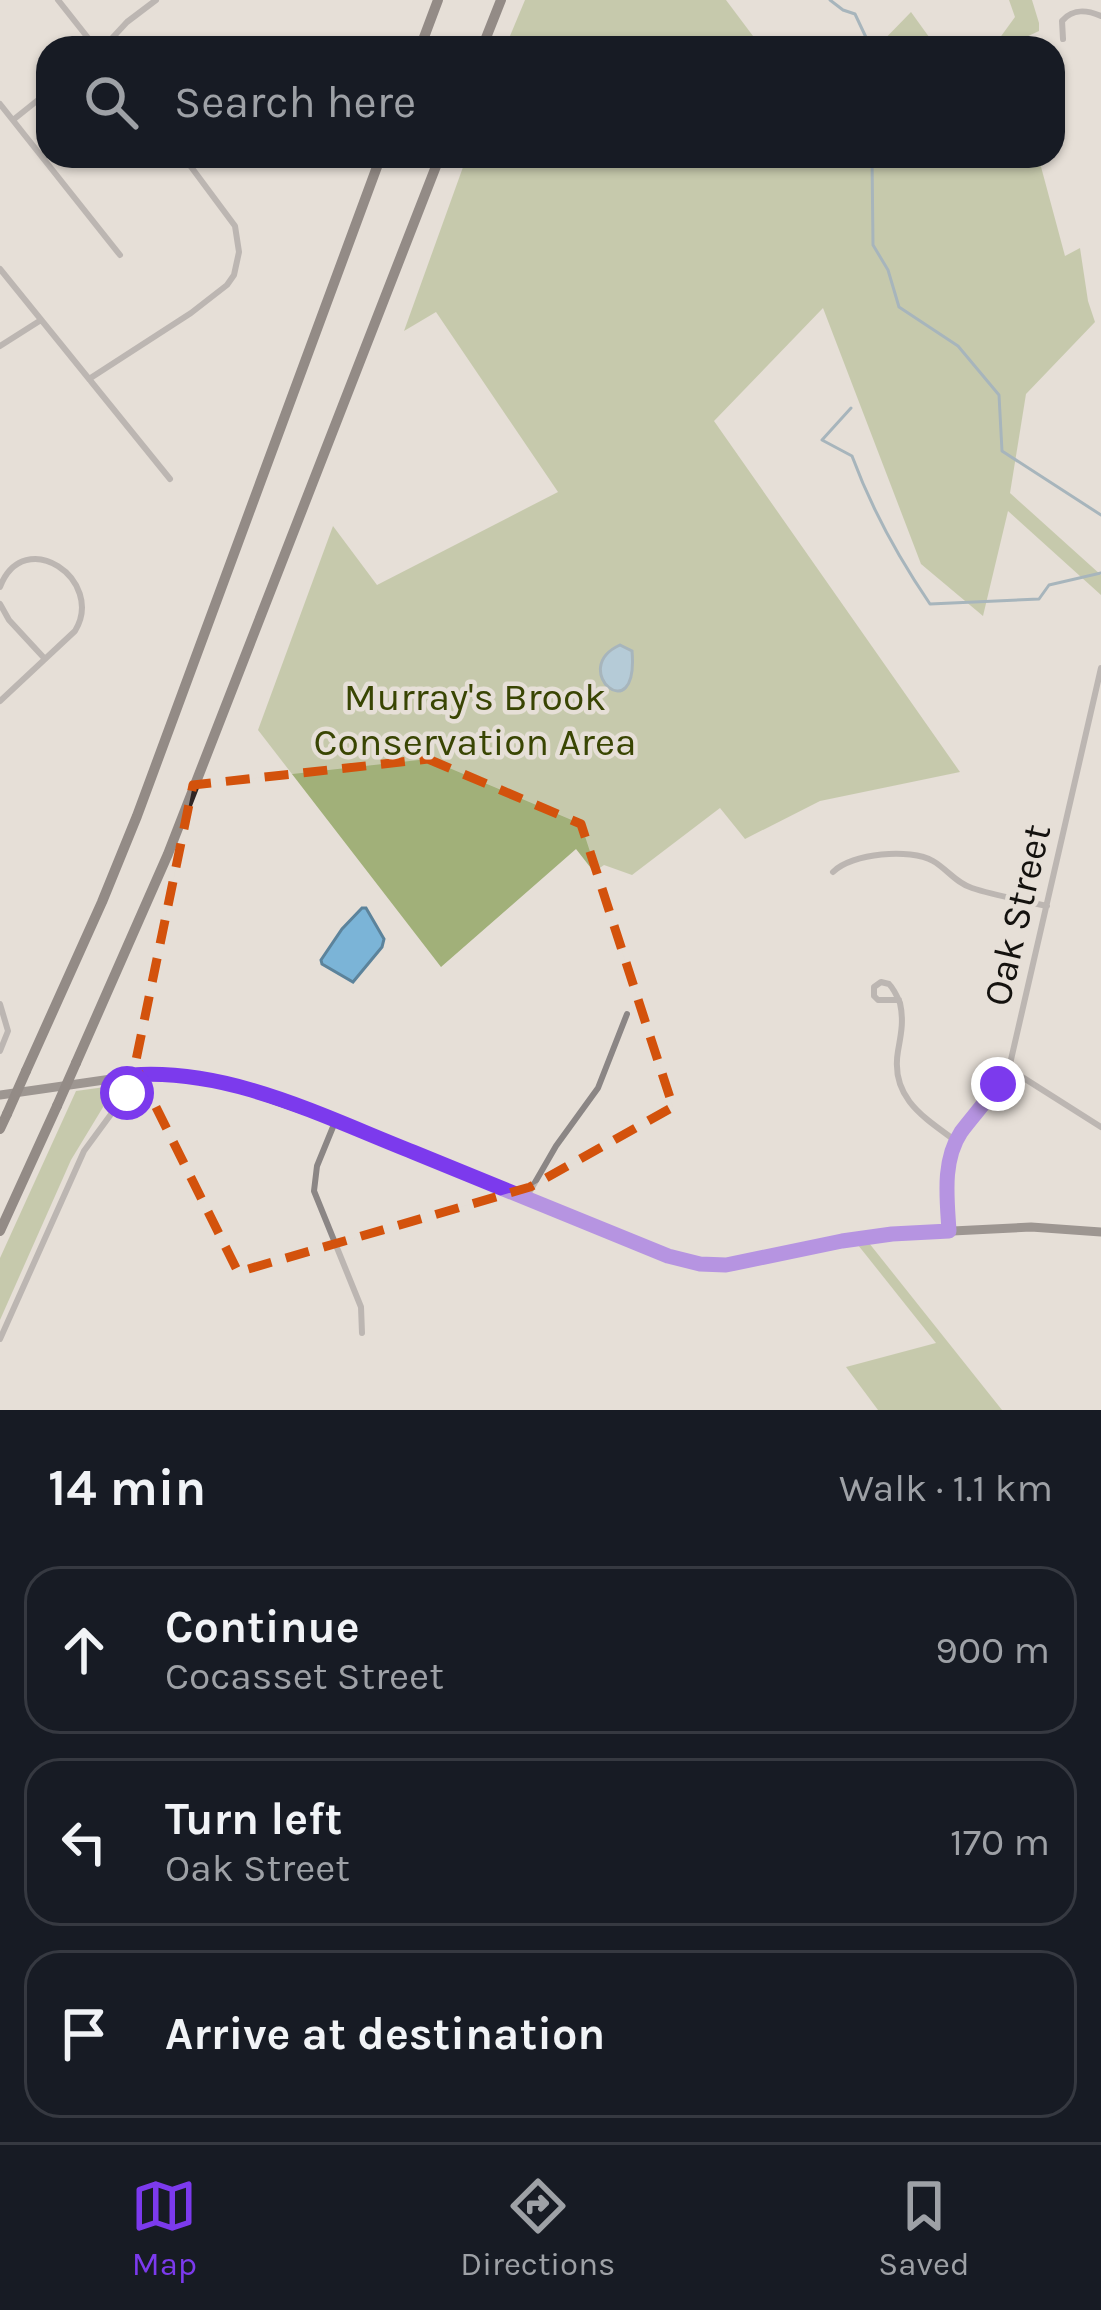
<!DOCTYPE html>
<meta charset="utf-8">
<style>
body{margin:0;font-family:Karla,sans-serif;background:#20242c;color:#f1f3f6}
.stop{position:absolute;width:36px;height:36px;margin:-27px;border:9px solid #7c3aed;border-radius:50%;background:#fff}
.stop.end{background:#7c3aed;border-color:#fff;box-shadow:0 3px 12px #0008}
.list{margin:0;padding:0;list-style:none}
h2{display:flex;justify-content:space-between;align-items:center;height:156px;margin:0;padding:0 48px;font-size:51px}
h2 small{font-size:39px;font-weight:400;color:#9ea1a6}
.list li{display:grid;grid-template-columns:78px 1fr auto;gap:36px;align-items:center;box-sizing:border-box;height:168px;margin:0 24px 24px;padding:0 24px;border:3px solid #363941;border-radius:36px}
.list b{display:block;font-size:45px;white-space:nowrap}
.list p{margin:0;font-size:39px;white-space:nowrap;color:#9ea1a6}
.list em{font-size:39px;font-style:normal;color:#9ea1a6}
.icon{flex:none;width:66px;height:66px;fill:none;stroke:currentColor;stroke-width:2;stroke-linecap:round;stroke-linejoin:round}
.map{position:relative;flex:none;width:1101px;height:1410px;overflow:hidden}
.search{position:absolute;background:#171b24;box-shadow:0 3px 9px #0004;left:36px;right:36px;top:36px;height:132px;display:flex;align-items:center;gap:30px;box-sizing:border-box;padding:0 42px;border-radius:36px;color:#9ea1a6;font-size:45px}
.sheet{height:732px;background:#171b24}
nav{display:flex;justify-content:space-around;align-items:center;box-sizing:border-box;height:168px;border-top:3px solid #363941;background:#171b24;font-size:33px;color:#9ea1a6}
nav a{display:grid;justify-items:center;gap:6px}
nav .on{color:#7c3aed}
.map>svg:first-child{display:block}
.forest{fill:#a1b079}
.water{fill:#7bb4d7;stroke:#5c839b;stroke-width:3}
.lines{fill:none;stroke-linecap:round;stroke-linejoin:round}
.stream{stroke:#5c839b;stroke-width:3}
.minor{stroke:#8b8685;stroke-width:6}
.major{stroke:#463e3d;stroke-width:9}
.highway{stroke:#2f2625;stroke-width:10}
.highway-bridge{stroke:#2f2625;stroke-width:10}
.route{stroke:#7c3aed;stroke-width:15}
.marked{fill:none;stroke:#d3520c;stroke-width:9;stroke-dasharray:24 15;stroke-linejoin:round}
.labels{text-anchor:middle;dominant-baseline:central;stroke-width:9;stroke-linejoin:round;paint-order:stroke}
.park-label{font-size:39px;fill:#394503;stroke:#e6dfd7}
.street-label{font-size:39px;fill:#14120f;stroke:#e6dfd7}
</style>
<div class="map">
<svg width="1101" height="1410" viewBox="0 0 1101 1410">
<rect width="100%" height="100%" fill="#e6dfd7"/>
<path class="forest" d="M525 0H726L762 48H505Z
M1009 0H1032L1039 23V31L1003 48H984L988 40 999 39 1015 17Z
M911 12 937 48H876Z
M467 156H1022L1040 163 1065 256 1080 248 1088 301 1095 322 1026 394 1010 493 1101 575V595L1008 511 983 616 921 564 823 308 714 421 960 772 820 801 745 839 720 808 632 875 604 865 594 872 576 849 441 967 258 730 333 526 377 585 558 492 436 312 404 331Z
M105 1087 111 1094 71 1160 0 1320V1258L76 1091Z
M869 1243 1002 1410H878L846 1367 936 1343 858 1245Z"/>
<path class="water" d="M620 645 632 651C639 732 567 669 620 645Z
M362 908H366L384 939 382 947 353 982 322 964 321 960 342 929Z"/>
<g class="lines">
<path class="stream" d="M830 0 843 10 855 14 871 48
M872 156 873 245 888 270 899 307 958 346 999 395 1002 451 1101 515
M851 408 822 440 852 456C872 510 898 557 930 604L1039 599 1049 585 1101 573"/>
<path class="minor" d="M58 0 96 48
M1063 39 1062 21C1073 8 1087 10 1101 16
M103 48 127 22 156 0
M0 104 120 255
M13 120 48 92
M0 269 170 479
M0 346 41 320
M89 379 191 313 227 285 234 275 239 252 235 226 183 156
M0 587C24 524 106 580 75 631L0 701
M0 604 9 620 45 659
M833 872C852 853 910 848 933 861 947 869 956 883 972 888 996 896 1022 900 1047 906
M899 1000H878L874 996V987L881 982 889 984C894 989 897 996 900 1003 904 1021 901 1034 898 1051 890 1097 923 1117 956 1141
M0 1004 8 1031 0 1051
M1008 1068 1101 1127
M335 1122 317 1166 314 1191 361 1307 362 1333
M526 1198 556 1146 598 1088 627 1014
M949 1231C947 1199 943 1164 960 1136 974 1110 998 1092 1010 1064L1101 668
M0 1339 84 1151 128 1091 132 1076"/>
<path class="major" d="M0 1095 146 1074 181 1076 231 1085 335 1121 668 1256 700 1264 726 1265 892 1234 1031 1227 1101 1232"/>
<path class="highway" d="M420 48 438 0
M482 48 501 0
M76 1063 168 854 440 156
M26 1071 102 902 137 816 381 156
M0 1129 7 1114
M0 1231 57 1106"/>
<path class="highway-bridge" d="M57 1106 76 1063
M7 1114 26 1071"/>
</g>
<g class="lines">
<path class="route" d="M127 1093 132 1075C230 1068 324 1117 413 1152 498 1186 583 1221 668 1256L700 1264 726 1265 842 1241 892 1234 949 1231C947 1198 942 1161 961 1132 973 1116 987 1101 998 1084"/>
</g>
<path d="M0 0H1101V1410H0ZM428 759 581 824 673 1107 530 1187 238 1272 135 1065 193 785Z" fill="#e6dfd7" fill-opacity=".55" fill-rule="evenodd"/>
<path class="marked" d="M428 759 581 824 673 1107 530 1187 238 1272 135 1065 193 785Z"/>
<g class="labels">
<g class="park-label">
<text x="475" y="697">Murray's Brook<tspan x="475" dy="45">Conservation Area</tspan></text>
</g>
<g class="street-label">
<text transform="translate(1017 915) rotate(-77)">Oak Street</text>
</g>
</g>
</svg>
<div class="stop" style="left:127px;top:1093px"></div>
<div class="stop end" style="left:998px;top:1084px"></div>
<div class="search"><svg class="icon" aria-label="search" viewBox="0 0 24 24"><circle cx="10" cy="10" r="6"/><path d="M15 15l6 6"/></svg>Search here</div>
</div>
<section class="sheet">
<h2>14 min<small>Walk · 1.1 km</small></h2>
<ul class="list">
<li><svg class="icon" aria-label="ahead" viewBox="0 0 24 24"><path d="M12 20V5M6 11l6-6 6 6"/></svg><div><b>Continue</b><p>Cocasset Street</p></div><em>900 m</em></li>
<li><svg class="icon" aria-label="left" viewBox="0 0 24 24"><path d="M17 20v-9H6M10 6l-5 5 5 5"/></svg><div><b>Turn left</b><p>Oak Street</p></div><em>170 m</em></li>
<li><svg class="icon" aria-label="arrive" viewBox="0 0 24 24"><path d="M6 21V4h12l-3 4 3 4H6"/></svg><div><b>Arrive at destination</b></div></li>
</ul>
</section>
<nav>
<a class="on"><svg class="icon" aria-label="map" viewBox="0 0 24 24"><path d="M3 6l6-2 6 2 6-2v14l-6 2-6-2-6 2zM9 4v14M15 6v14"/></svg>Map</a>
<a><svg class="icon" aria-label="directions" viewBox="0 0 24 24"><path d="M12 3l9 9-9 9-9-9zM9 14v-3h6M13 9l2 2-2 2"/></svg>Directions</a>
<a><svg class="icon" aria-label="saved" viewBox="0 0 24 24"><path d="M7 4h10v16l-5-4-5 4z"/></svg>Saved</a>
</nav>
